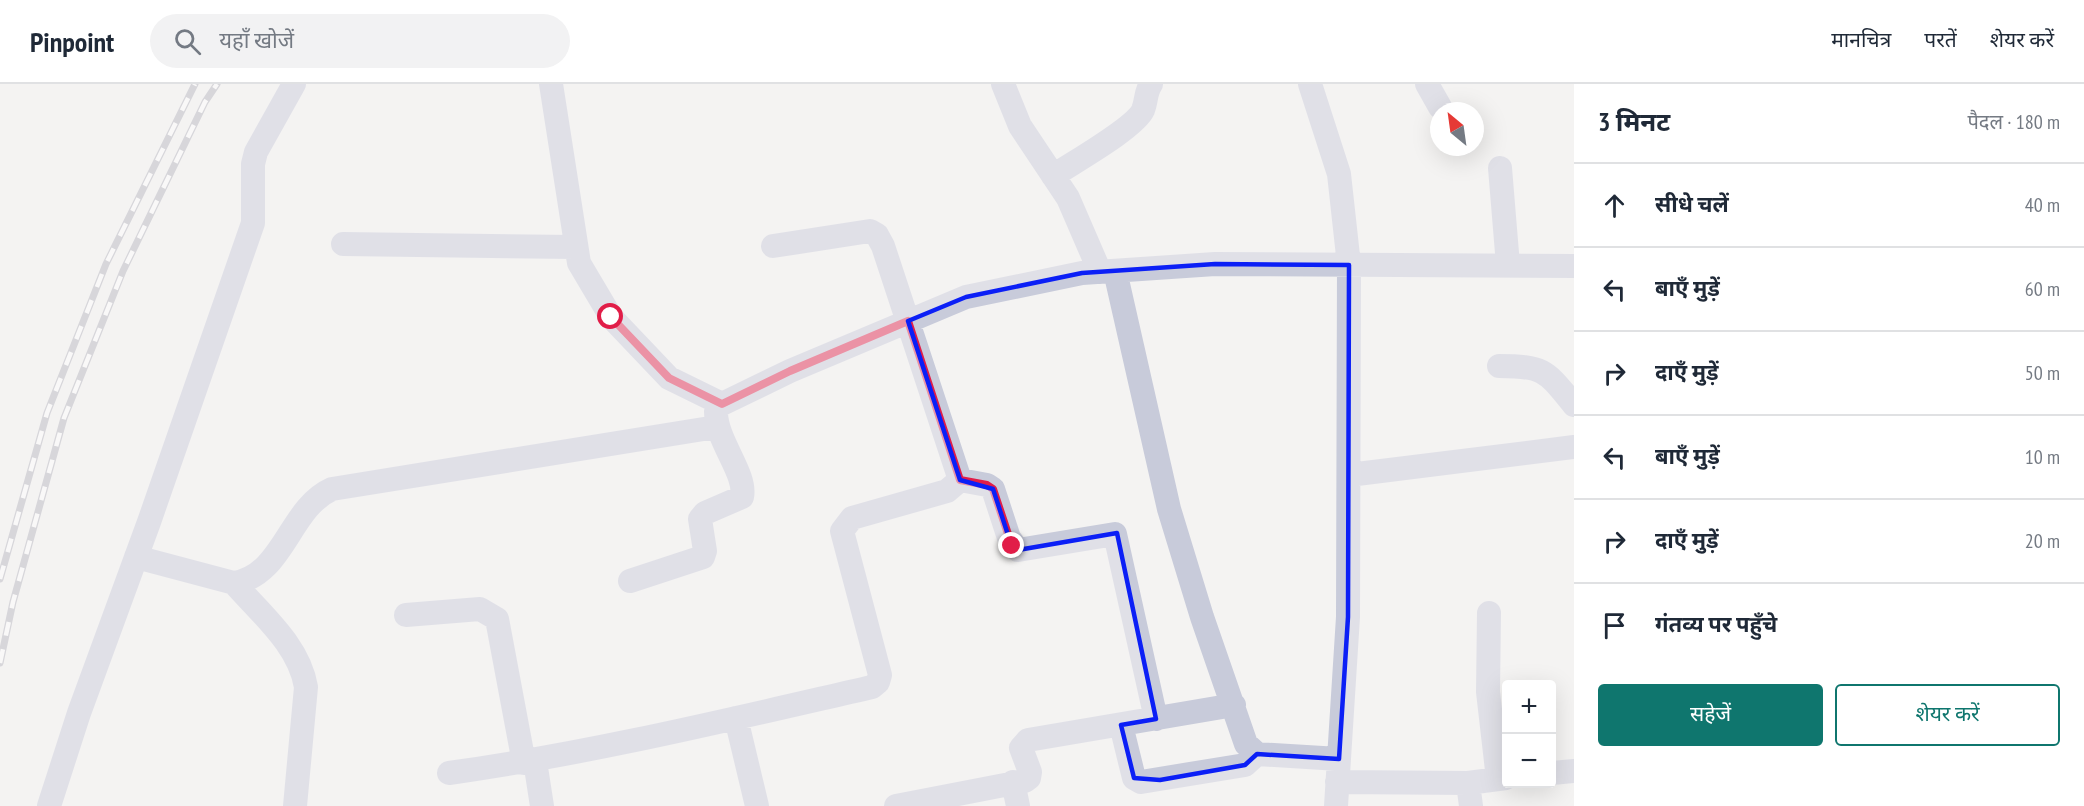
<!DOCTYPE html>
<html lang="hi">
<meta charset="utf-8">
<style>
body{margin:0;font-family:"PT Sans Narrow","Noto Sans Devanagari",sans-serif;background:#f2f2f3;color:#1f2937}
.controls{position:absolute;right:18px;bottom:18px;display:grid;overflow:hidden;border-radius:6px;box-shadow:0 6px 24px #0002}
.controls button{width:54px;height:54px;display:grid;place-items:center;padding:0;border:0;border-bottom:2px solid #e0e1e3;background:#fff;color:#1f2937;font:30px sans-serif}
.compass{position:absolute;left:1430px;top:18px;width:54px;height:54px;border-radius:50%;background:#fff;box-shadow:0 6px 24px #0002;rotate:331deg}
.stop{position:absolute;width:18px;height:18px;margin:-14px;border:4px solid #e11d48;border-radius:50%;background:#fff}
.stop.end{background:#e11d48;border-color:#fff;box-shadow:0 2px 6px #0008}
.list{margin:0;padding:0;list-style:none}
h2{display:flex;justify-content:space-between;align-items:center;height:78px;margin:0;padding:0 24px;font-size:26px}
h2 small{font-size:20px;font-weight:400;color:#747a83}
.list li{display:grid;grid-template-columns:39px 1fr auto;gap:18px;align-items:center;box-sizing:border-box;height:84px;padding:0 24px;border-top:2px solid #e0e1e3}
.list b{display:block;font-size:22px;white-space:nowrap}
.list em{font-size:20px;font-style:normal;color:#747a83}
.actions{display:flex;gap:12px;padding:18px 24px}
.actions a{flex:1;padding:14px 0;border:2px solid #0f766e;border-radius:6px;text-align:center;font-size:21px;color:#0f766e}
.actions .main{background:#0f766e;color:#fff}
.icon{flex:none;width:33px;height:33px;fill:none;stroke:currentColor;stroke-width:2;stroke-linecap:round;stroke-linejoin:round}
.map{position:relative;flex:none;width:1574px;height:722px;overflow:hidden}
header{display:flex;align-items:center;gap:36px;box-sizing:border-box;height:84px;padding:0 30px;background:#fff;border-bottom:2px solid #e0e1e3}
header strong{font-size:28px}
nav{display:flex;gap:33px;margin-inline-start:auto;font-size:21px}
.search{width:420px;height:54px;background:#f2f2f3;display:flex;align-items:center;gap:15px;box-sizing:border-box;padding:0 21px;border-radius:33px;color:#747a83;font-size:22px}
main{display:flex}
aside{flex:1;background:#fff}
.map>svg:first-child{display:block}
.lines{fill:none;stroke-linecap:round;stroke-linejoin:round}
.minor{stroke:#c8cbda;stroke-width:24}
.rail-casing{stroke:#b3b4bd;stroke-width:7}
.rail{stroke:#fff;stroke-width:4.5;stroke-dasharray:14;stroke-linecap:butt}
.route{stroke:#e11d48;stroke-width:8}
.marked{fill:none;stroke:#0b1ff6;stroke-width:4.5;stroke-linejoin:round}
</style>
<header>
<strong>Pinpoint</strong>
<div class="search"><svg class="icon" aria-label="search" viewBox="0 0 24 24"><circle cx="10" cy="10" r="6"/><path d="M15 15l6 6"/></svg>यहाँ खोजें</div>
<nav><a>मानचित्र</a><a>परतें</a><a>शेयर करें</a></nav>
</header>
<main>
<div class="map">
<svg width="1574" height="722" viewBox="0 0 1574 722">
<rect width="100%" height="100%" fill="#f4f3f2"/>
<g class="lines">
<path class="minor" d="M551 0 579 179 611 233 669 294 722 320 790 287 966 213 1082 189 1215 180 1574 182
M1003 0 1020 42 1068 114 1100 188
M1310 0 1339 90 1349 181 1348 533 1336 722
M1427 0 1440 23
M1500 84 1508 181
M1053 92C1072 79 1135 44 1143 26 1147 16 1145 9 1151 0
M343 160 574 163
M1115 187 1169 425 1202 533 1246 660 1257 670 1339 675
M1499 282C1545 282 1546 287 1574 321
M1349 391 1574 363
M960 396 987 401 993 405 1009 454 1018 466 1115 450 1156 635
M136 473 234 499C284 491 289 424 332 405L716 343
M630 497 703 473 705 467 700 435 705 429 742 413C747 390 716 357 716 328
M234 499C262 531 299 561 306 603L295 722
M1489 529 1488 608 1498 695
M406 531 480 525 497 535 524 679
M736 634 757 722
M1121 641 1134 694 1141 698 1245 681 1257 670
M535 677 542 722
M449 689C592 669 732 635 872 603L878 598 880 591 842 447 852 434 947 407 960 396 883 162 877 151 870 147 773 162
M1552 689 1574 687
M1013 698 1018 722
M1337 698 1468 699 1506 694
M1468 699 1471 722
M49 722 79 629 149 438 253 139V80L256 68 294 0
M896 722 1025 697 1029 694 1030 688 1021 664 1028 656 1234 621"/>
<defs>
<path id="rail" d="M0 495 47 329 106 180 195 0
M0 579 13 518 64 334 123 187 205 18 217 0"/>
</defs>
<use href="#rail" class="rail-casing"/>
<use href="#rail" class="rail"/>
</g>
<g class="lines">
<path class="route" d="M611 233 669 294 722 320 790 287 908 237 960 396 987 401 993 405 1012 462"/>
</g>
<path d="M0 0H1574V722H0ZM1215 180 1349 181 1348 533 1339 675 1257 670 1245 681 1160 696 1134 694 1121 641 1156 635 1117 449 1018 466 1009 454 993 405 960 396 908 237 966 213 1082 189Z" fill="#f4f3f2" fill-opacity=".55" fill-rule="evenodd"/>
<path class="marked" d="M1215 180 1349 181 1348 533 1339 675 1257 670 1245 681 1160 696 1134 694 1121 641 1156 635 1117 449 1018 466 1009 454 993 405 960 396 908 237 966 213 1082 189Z"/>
</svg>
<div class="controls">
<button>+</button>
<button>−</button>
</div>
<svg class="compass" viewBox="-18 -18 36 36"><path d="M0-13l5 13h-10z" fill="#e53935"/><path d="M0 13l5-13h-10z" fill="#747a83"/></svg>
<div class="stop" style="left:611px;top:233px"></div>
<div class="stop end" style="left:1012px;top:462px"></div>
</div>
<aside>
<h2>3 मिनट<small>पैदल · 180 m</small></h2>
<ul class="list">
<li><svg class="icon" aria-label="ahead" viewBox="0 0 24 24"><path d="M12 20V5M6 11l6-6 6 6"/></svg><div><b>सीधे चलें</b></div><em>40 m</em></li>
<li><svg class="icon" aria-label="left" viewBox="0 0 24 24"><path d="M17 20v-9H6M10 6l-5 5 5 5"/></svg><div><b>बाएँ मुड़ें</b></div><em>60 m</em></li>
<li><svg class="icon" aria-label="right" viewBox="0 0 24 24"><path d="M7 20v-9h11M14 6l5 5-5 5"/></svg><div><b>दाएँ मुड़ें</b></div><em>50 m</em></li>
<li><svg class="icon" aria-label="left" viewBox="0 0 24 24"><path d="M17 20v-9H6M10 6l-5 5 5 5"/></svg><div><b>बाएँ मुड़ें</b></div><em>10 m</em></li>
<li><svg class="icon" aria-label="right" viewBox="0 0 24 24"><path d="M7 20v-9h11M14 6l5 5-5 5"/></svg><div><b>दाएँ मुड़ें</b></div><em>20 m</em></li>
<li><svg class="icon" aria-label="arrive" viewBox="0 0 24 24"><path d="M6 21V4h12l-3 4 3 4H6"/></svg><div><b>गंतव्य पर पहुँचे</b></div></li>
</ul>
<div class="actions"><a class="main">सहेजें</a><a>शेयर करें</a></div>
</aside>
</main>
